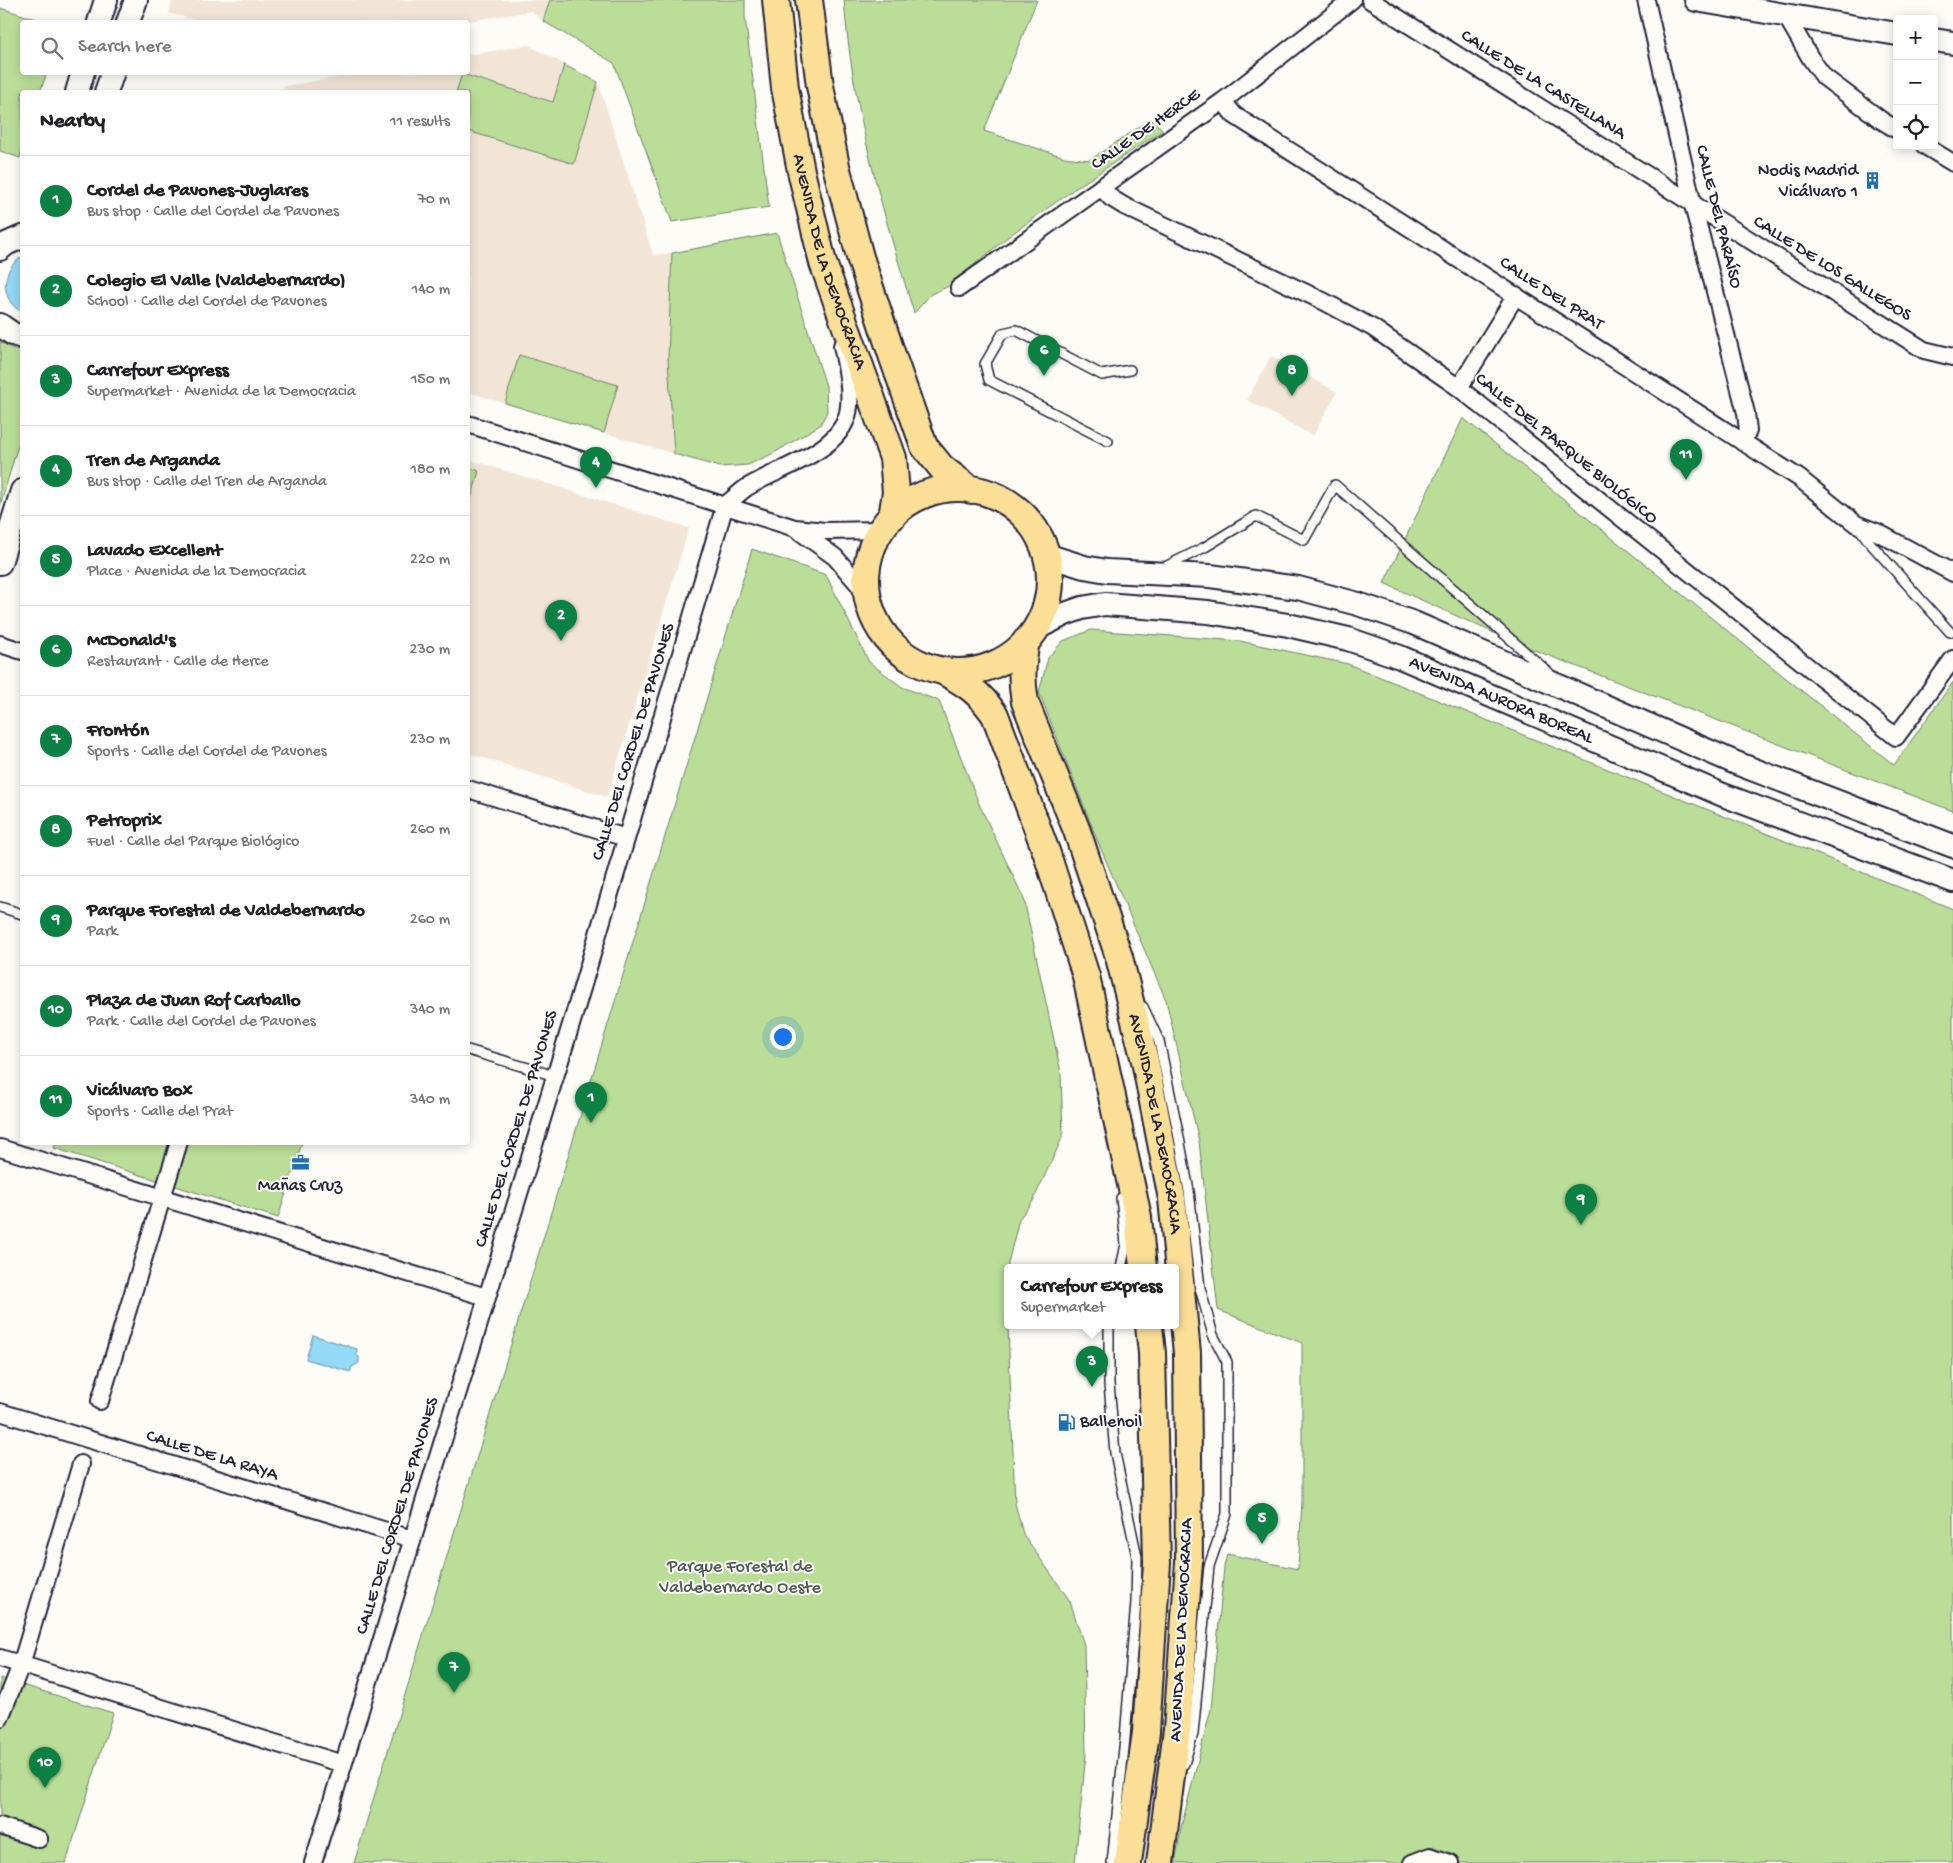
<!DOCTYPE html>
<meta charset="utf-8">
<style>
body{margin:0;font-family:"Gochi Hand",sans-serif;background:#f6f6f6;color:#202124}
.controls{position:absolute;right:15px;top:15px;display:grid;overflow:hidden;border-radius:5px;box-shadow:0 2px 12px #0003}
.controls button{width:45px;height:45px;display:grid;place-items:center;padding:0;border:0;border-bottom:1px solid #e0e0e0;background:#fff;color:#202124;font:25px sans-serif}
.you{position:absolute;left:782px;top:1036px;width:18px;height:18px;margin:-12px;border:4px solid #fff;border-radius:50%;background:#1a73e8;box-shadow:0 0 0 8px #1a73e833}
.badge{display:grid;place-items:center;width:32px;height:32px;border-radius:50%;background:#0b8043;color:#fff;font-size:16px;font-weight:700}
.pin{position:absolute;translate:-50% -41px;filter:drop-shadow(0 1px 2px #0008)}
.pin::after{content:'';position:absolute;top:26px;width:18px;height:15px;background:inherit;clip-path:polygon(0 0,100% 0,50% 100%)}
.popup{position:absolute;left:1004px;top:1264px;width:175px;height:65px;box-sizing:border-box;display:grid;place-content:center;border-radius:5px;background:#fff;filter:drop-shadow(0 1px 4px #0005);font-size:16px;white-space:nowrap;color:#757577}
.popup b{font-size:19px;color:#202124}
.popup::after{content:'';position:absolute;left:50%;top:100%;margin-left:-10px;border:10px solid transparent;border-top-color:#fff}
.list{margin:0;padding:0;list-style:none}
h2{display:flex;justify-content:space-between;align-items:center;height:65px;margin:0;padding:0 20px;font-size:21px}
h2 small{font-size:16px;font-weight:400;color:#757577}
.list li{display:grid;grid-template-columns:32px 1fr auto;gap:15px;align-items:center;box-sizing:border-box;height:90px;padding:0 20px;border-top:1px solid #e0e0e0}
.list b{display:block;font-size:19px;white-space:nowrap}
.list p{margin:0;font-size:16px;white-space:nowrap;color:#757577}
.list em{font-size:16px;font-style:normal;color:#757577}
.icon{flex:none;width:28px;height:28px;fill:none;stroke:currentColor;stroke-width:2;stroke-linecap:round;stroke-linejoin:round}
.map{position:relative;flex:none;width:1953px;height:1863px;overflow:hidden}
.search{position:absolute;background:#fff;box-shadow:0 2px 12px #0003;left:20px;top:20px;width:450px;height:55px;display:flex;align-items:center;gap:12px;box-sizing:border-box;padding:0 18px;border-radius:5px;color:#757577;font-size:19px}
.panel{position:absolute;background:#fff;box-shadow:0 2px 12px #0003;left:20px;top:90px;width:450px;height:1055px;border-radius:5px}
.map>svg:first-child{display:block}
.built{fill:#f2e5d6}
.green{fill:#bade98;stroke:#6e806a}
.water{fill:#94d9f6;stroke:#6690ab}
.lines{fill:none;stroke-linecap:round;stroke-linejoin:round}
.lane-casing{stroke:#22223b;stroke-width:12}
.street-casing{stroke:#22223b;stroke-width:20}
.secondary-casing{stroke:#22223b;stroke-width:26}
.primary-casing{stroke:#22223b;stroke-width:30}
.lane{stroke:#fdfcf7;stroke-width:9}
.street{stroke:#fdfcf7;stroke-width:16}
.secondary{stroke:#fdfcf7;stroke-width:22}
.primary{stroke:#fbdf96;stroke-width:26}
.labels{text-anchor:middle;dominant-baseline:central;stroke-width:4;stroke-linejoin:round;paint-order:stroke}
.street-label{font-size:18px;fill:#22223b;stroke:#fdfcf7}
.poi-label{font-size:18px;fill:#22223b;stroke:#fdfcf7;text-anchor:end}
.park-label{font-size:18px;fill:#505a57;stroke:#fdfcf7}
</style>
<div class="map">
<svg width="1953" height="1863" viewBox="0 0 1953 1863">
<rect width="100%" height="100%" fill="#fdfcf7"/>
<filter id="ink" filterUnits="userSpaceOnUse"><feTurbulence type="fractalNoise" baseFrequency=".02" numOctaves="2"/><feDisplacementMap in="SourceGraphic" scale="10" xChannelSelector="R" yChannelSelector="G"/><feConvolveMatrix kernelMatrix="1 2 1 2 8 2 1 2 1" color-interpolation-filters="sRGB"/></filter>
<g filter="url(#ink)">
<path class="built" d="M172 0H550L543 21 531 11 463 22H201L169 13Z
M528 45 598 82 653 255 672 253 668 359 674 454 468 392V92H282L284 86 365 73 468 72V55Z
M1271 356 1337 392 1313 436 1247 400Z
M468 459 689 528 607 797 468 753Z"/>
<path class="green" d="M550 0H745V17L769 207 672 222 614 63 543 21Z
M844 0H1037L984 131 1064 157 1090 160 1151 119 1163 130 1073 190 1009 236 947 287 931 294 914 313C882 210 852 108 844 0Z
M0 8 46 22H22V72L47 73 40 92H22V149L20 158 0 151Z
M564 65 598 82 574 164 468 131V92H456L462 74 553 102Z
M777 233 826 386 827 412 820 425 774 453 748 465 720 467 674 454 668 359 672 253Z
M0 342 14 349 22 350V432L0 506Z
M519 355 618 385 604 433 505 403Z
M1463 418 1894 765 1953 682V811L1516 643 1384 583Z
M468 467 479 471 468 509Z
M752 549 826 575 869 662 902 687 939 701 979 804 1024 899 1061 1073 1063 1136 1033 1201 1019 1219 1008 1263V1326L1015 1503 1023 1534 1070 1601 1084 1645 1086 1754 1075 1863H354Z
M1091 630 1240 641 1348 664 1953 909V1863H1175L1181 1828 1211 1709 1224 1567 1227 1554 1298 1569 1302 1502V1343L1218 1310 1199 1141 1166 1000 1100 847 1039 692 1048 658 1063 641Z
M56 1142 302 1143 278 1218 54 1148Z
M0 1678 113 1713 66 1863H0Z"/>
<path class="water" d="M22 257V312C0 301 0 269 22 257Z
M313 1335 357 1349 356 1354 359 1357V1363L352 1367 350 1372 306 1359Z"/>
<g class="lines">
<defs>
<path id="lane" d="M1108 441 989 380 985 364 1003 333 1016 330 1102 375 1130 370
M1859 528 1871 544 1950 632
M1163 568 1205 547 1256 516 1304 540 1335 485 1549 673
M0 907 22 914
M1143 1007 1159 1041 1177 1127 1189 1191 1200 1288 1213 1335 1227 1362V1514L1209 1566 1193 1734 1184 1764
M468 1050 555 1076
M1121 1268 1126 1244 1121 1198
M1109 1326V1384L1115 1453 1137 1557 1136 1602 1125 1738 1112 1863"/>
<path id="street" d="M1370 0 1924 350 1953 357
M1646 0 1693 205 1746 413 1748 431 1742 442
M1786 16 1811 59 1824 77 1881 120 1897 130
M1223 101 1234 115 1799 478 1856 524 1877 532 1953 573
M1925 146 1953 163
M1101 187 1111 198 1124 206 1325 302 1373 328 1459 388 1896 737 1953 659
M959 288 1223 101 1352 0
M1459 388 1516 295
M468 424 795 528 825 531 881 530
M725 505C732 500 739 493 746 488 778 467 846 452 849 406 851 386 846 365 842 346
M795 528 835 557 867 594
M0 644 22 651
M468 789 626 838
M0 1148 486 1297
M100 1401 179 1142
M0 1412 412 1539
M0 1658 343 1764
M0 1718 21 1665 81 1464
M0 1826 39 1839
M313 1863 574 1015 725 505
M1412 1863 1430 1856 1450 1863"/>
<g id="secondary">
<path d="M1696 0 1897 34"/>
<path d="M99 22 106 0"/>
<path d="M128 22 136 0"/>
<path d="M1934 40 1953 43"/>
<path d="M77 92 83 72"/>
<path d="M106 92 113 72"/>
<path d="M0 249 6 244 22 237"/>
<path d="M0 325 13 334 22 337"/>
<path d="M1046 555 1084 567 1107 571 1210 576 1298 588 1358 604 1414 623 1736 763 1953 846"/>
<path d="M0 563 22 491"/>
<path id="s1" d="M1035 629 1065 614 1082 608 1105 604 1208 612 1288 625 1348 639 1400 657 1723 795 1953 881"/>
</g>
<g id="primary">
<path id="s2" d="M776 0 785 88 801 171 823 263 893 458 896 492 892 517"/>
<path d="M809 0 820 86 836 166 860 257 893 358 924 446 942 468 971 490"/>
<circle cx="958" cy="580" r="92"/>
<path id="s3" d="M1026 641C1022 663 1021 680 1025 702L1077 831 1119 957 1145 1061 1172 1199 1187 1353 1189 1562 1177 1729 1160 1863"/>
<path d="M943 671C967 684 979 692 995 715L1047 854 1086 976 1138 1217 1143 1268"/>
<path d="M1128 1863 1146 1732 1157 1563 1152 1353 1149 1326"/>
</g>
</defs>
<use href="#lane" class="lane-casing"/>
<use href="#street" class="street-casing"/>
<use href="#secondary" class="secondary-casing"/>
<use href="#primary" class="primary-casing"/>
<use href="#lane" class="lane"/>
<use href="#street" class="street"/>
<use href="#secondary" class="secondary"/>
<use href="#primary" class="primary"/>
</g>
</g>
<defs>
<symbol id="building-bare" viewBox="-9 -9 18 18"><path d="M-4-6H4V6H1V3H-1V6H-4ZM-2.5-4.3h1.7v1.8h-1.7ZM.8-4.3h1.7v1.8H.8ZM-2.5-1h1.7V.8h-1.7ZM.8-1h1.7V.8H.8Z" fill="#1f6fb2" stroke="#fdfcf7" stroke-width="2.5" paint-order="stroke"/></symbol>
<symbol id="office-bare" viewBox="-9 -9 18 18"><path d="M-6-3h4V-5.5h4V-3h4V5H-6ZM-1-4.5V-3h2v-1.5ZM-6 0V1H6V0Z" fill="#1f6fb2" stroke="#fdfcf7" stroke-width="2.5" paint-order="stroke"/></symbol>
<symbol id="fuel-bare" viewBox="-9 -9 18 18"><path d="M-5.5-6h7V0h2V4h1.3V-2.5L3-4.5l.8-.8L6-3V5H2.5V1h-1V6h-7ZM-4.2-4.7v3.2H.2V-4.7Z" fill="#1f6fb2" stroke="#fdfcf7" stroke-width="2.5" paint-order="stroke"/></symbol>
</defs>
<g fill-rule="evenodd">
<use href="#building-bare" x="1860" y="168" width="25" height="25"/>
<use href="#office-bare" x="288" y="1150" width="25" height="25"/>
<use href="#fuel-bare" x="1054" y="1410" width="25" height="25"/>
</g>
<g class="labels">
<g class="street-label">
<text transform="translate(1543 85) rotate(32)">CALLE DE LA CASTELLANA</text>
<text transform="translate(1146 130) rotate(-35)">CALLE DE HERCE</text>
<text transform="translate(1718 217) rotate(76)">CALLE DEL PARAÍSO</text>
<text stroke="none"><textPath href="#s2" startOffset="268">AVENIDA DE LA DEMOCRACIA</textPath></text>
<text transform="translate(1832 269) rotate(32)">CALLE DE LOS GALLEGOS</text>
<text transform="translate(1551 294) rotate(33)">CALLE DEL PRAT</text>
<text transform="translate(1566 449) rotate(39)">CALLE DEL PARQUE BIOLÓGICO</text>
<text stroke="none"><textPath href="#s1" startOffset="486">AVENIDA AURORA BOREAL</textPath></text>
<text transform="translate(634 742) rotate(-73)">CALLE DEL CORDEL DE PAVONES</text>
<text stroke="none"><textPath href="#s3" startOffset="504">AVENIDA DE LA DEMOCRACIA</textPath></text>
<text transform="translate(517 1129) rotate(-73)">CALLE DEL CORDEL DE PAVONES</text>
<text transform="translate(212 1456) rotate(17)">CALLE DE LA RAYA</text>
<text transform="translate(398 1516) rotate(-73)">CALLE DEL CORDEL DE PAVONES</text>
<text transform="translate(1182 1630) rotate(-87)">AVENIDA DE LA DEMOCRACIA</text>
</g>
<g class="poi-label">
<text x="1858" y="171">Nodis Madrid<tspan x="1858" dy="21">Vicálvaro 1</tspan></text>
<text x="300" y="1186" text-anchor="middle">Mañas Cruz</text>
<text x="1080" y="1422" text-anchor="start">Ballenoil</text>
</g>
<g class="park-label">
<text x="740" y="1567">Parque Forestal de<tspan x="740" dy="21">Valdebernardo Oeste</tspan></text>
</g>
</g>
</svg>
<div class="controls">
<button>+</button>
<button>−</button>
<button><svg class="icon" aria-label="locate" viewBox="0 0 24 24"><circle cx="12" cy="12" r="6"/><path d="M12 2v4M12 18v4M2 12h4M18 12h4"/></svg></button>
</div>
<div class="you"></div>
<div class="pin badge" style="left:591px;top:1123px">1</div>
<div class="pin badge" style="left:561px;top:641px">2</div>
<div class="pin badge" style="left:1092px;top:1387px">3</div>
<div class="popup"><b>Carrefour Express</b>Supermarket</div>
<div class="pin badge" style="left:596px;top:488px">4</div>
<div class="pin badge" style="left:1262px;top:1544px">5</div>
<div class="pin badge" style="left:1044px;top:376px">6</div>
<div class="pin badge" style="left:454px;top:1693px">7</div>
<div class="pin badge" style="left:1292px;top:396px">8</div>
<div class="pin badge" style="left:1581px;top:1225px">9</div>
<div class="pin badge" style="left:45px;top:1788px">10</div>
<div class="pin badge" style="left:1686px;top:480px">11</div>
<div class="search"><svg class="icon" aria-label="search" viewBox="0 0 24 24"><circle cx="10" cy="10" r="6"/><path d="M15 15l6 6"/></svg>Search here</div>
<section class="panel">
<h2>Nearby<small>11 results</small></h2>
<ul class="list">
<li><span class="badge">1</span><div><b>Cordel de Pavones-Juglares</b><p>Bus stop · Calle del Cordel de Pavones</p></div><em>70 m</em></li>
<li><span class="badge">2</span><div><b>Colegio El Valle (Valdebernardo)</b><p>School · Calle del Cordel de Pavones</p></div><em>140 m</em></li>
<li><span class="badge">3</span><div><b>Carrefour Express</b><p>Supermarket · Avenida de la Democracia</p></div><em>150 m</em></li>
<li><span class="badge">4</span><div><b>Tren de Arganda</b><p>Bus stop · Calle del Tren de Arganda</p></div><em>180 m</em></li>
<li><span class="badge">5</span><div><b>Lavado Excellent</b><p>Place · Avenida de la Democracia</p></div><em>220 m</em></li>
<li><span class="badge">6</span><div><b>McDonald's</b><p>Restaurant · Calle de Herce</p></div><em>230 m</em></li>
<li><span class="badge">7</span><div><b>Frontón</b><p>Sports · Calle del Cordel de Pavones</p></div><em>230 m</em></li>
<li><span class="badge">8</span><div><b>Petroprix</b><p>Fuel · Calle del Parque Biológico</p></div><em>260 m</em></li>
<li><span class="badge">9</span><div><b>Parque Forestal de Valdebernardo</b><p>Park</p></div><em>260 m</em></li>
<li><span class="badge">10</span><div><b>Plaza de Juan Rof Carballo</b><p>Park · Calle del Cordel de Pavones</p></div><em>340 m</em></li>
<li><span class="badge">11</span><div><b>Vicálvaro Box</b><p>Sports · Calle del Prat</p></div><em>340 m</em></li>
</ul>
</section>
</div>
